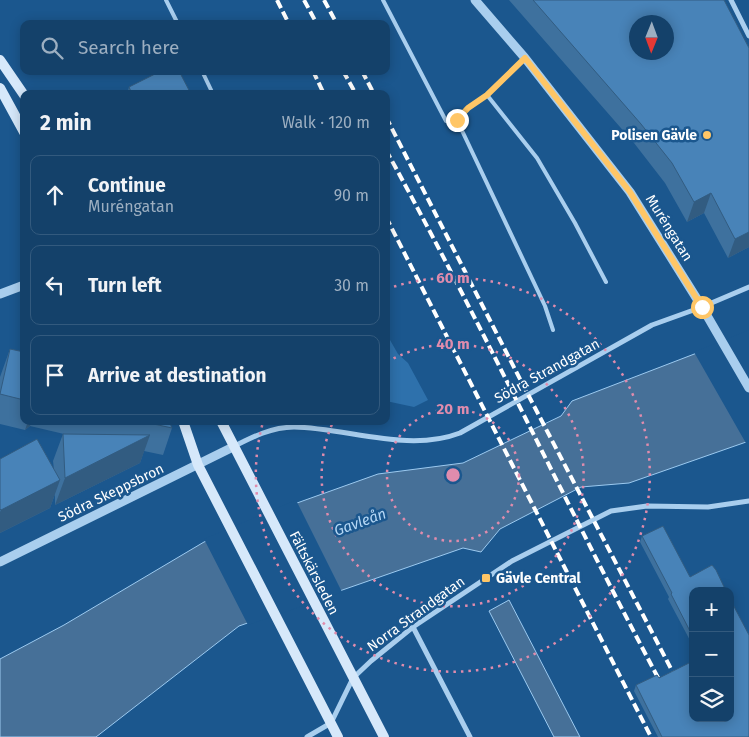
<!DOCTYPE html>
<meta charset="utf-8">
<style>
body{margin:0;font-family:"Fira Sans",sans-serif;background:#1d4870;color:#f1f3f6}
.controls{position:absolute;right:15px;bottom:15px;display:grid;overflow:hidden;border-radius:10px;box-shadow:0 2px 12px #0003}
.controls button{width:45px;height:45px;display:grid;place-items:center;padding:0;border:0;border-bottom:1px solid #335a7e;background:#14416a;color:#f1f3f6;font:25px sans-serif}
.compass{position:absolute;left:629px;top:15px;width:45px;height:45px;border-radius:50%;background:#14416a;box-shadow:0 2px 12px #0003;rotate:181deg}
.stop{position:absolute;width:15px;height:15px;margin:-11px;border:4px solid #ffc666;border-radius:50%;background:#fff}
.stop.end{background:#ffc666;border-color:#fff;box-shadow:0 1px 5px #0008}
.list{margin:0;padding:0;list-style:none}
h2{display:flex;justify-content:space-between;align-items:center;height:65px;margin:0;padding:0 20px;font-size:21px}
h2 small{font-size:16px;font-weight:400;color:#9dafc1}
.list li{display:grid;grid-template-columns:32px 1fr auto;gap:15px;align-items:center;box-sizing:border-box;height:80px;margin:0 10px 10px;padding:0 10px;border:1px solid #335a7e;border-radius:10px}
.list b{display:block;font-size:19px;white-space:nowrap}
.list p{margin:0;font-size:16px;white-space:nowrap;color:#9dafc1}
.list em{font-size:16px;font-style:normal;color:#9dafc1}
.icon{flex:none;width:28px;height:28px;fill:none;stroke:currentColor;stroke-width:2;stroke-linecap:round;stroke-linejoin:round}
.map{position:relative;flex:none;width:749px;height:737px;overflow:hidden}
.search{position:absolute;background:#14416a;box-shadow:0 2px 12px #0003;left:20px;top:20px;width:370px;height:55px;display:flex;align-items:center;gap:12px;box-sizing:border-box;padding:0 18px;border-radius:10px;color:#9dafc1;font-size:19px}
.panel{position:absolute;background:#14416a;box-shadow:0 2px 12px #0003;left:20px;top:90px;width:370px;height:335px;border-radius:10px}
.map>svg:first-child{display:block}
.green{fill:#2e71ac}
.water{fill:#467098;stroke:#9ccaf0}
.pier{fill:#1b578e}
.lines{fill:none;stroke-linecap:round;stroke-linejoin:round}
.service{stroke:#a9ceee;stroke-width:4}
.minor{stroke:#a9ceee;stroke-width:5}
.tertiary{stroke:#a9ceee;stroke-width:9}
.secondary{stroke:#d6e8fa;stroke-width:10}
.rail{stroke:#fff;stroke-width:4;stroke-dasharray:9 4;stroke-linecap:butt}
.wall{fill:#3e719e}
.shaded-wall{fill:#325c81}
.building{fill:#4883b8;stroke:#325c81;fill-rule:evenodd}
.route{stroke:#ffc666;stroke-width:6}
.ring{fill:none;stroke:#e08cad;stroke-width:2.5;stroke-dasharray:2.5 5}
.poi-dot{fill:#ffc666;stroke:#1b578e;stroke-width:2}
.labels{text-anchor:middle;dominant-baseline:central;stroke-width:5;stroke-linejoin:round;paint-order:stroke}
.poi-label{font-size:14px;font-weight:bold;fill:#fff;stroke:#1b578e;text-anchor:end}
.street-label{font-size:14px;fill:#fff;stroke:#1b578e}
.water-label{font-size:15px;font-style:italic;fill:#b5d7f5;stroke:#1b578e}
.centre{fill:#e08cad;stroke:#1b578e;stroke-width:2.5}
.ring-label{font-size:15px;text-anchor:middle;font-weight:bold;fill:#e08cad;stroke:#1b578e;stroke-width:5;stroke-linejoin:round;paint-order:stroke}
</style>
<div class="map">
<svg width="749" height="737" viewBox="0 0 749 737">
<rect width="100%" height="100%" fill="#1b578e"/>
<path class="green" d="M386 333 398 354 408 363 428 400 414 407 386 401Z"/>
<path class="water" d="M749 333V441L629 483 581 487 500 529 481 552 463 548 239 626 96 737H0V659L64 625 204 542 297 503 378 474 463 463 561 416 572 401Z
M509 600 580 737H554L489 611Z"/>
<path class="pier" d="M749 330V444L747 445 694 352Z
M296 500 342 592 248 625 204 539Z"/>
<g class="lines">
<path class="service" d="M166 0 178 24
M383 0 446 121 457 120 468 108 487 95 525 58
M202 71 213 94
M487 95 537 158 575 223 606 282
M457 120 545 306 553 330"/>
<path class="minor" d="M731 0 749 36
M233 447C252 437 272 427 294 427 348 428 408 453 460 433L652 325 702 307 749 287
M413 627 470 737
M307 737 331 723 353 678 371 661 413 627 512 561 611 511 647 506 708 507 749 501"/>
<path class="tertiary" d="M475 0 525 58 630 192 702 307 749 388
M0 294 24 285
M0 562 233 447"/>
<path class="secondary" d="M0 60 24 95
M0 88 24 132
M183 421 198 465 338 737
M221 421 384 737"/>
<path class="rail" d="M277 0 289 24
M304 0 317 24
M324 0 337 24
M313 71 324 94
M343 71 356 94
M362 71 374 94
M386 117 521 381 679 684
M386 150C483 326 568 509 663 687
M386 217 651 737"/>
</g>
<path class="wall" d="M509 0H724L749 48V247L728 258 704 213 687 222 665 183 634 143Z
M129 87 191 94H127Z
M10 349 24 352V421H169L172 428 163 455 144 451 140 463 55 505V494L50 508 0 533V459L54 470 53 461 63 434H64L30 426 25 430 0 424V377Z
M642 536 690 577 693 591V646L668 599 669 597 640 542Z
M659 678 749 737H658L634 691 636 685Z"/>
<path class="shaded-wall" d="M711 193 704 213 687 222 694 202Z
M749 232V247L728 258 735 239Z
M28 421H32L30 426 25 430Z
M150 435 140 463 55 505 65 478Z
M60 480 50 508 0 533V512L1 510Z"/>
<path class="building" d="M533 0H724L749 48V232L735 239 711 193 694 202 672 163 641 124ZM636 22H666V52H636Z
M161 71H179L191 94H132L129 87Z
M10 349 24 352V400L0 394Z
M140 421H169L172 428Z
M63 434 150 435 65 478Z
M37 439 60 480 1 510 0 509V459Z
M663 526 690 577 712 565 716 570 726 591H693V637L671 594 672 593 642 536Z
M730 599 749 635V737H662L636 685 657 675 659 678 693 661V718H730Z"/>
<g class="lines">
<path class="route" d="M457 120 468 108 487 95 525 58 630 192 702 307"/>
</g>
<g class="ring">
<circle cx="453" cy="475" r="66"/>
<path d="M387 362A131 131 0 1 1 333 422"/>
<path d="M387 289A197 197 0 1 1 263 422"/>
</g>
<g class="poi-dot">
<circle cx="707" cy="135" r="5"/>
<rect x="481" y="573" width="10" height="10" rx="2.5"/>
</g>
<g class="labels">
<g class="poi-label">
<text x="697" y="135">Polisen Gävle</text>
<text x="496" y="578" text-anchor="start">Gävle Central</text>
</g>
<g class="street-label">
<text transform="translate(669 228) rotate(58)">Muréngatan</text>
<text transform="translate(547 371) rotate(-29)">Södra Strandgatan</text>
<text transform="translate(111 493) rotate(-26)">Södra Skeppsbron</text>
<text transform="translate(314 573) rotate(63)">Fältskärsleden</text>
<text transform="translate(416 614) rotate(-36)">Norra Strandgatan</text>
</g>
<g class="water-label">
<text transform="translate(360 522) rotate(-20)">Gavleån</text>
</g>
</g>
<circle cx="453" cy="475" r="8" class="centre"/>
<g class="ring-label">
<text x="453" y="283">60 m</text>
<text x="453" y="349">40 m</text>
<text x="453" y="414">20 m</text>
</g>
</svg>
<div class="controls">
<button>+</button>
<button>−</button>
<button><svg class="icon" aria-label="layers" viewBox="0 0 24 24"><path d="M12 4l9 5-9 5-9-5zM3 14l9 5 9-5"/></svg></button>
</div>
<svg class="compass" viewBox="-18 -18 36 36"><path d="M0-13l5 13h-10z" fill="#e53935"/><path d="M0 13l5-13h-10z" fill="#9dafc1"/></svg>
<div class="stop" style="left:702px;top:307px"></div>
<div class="stop end" style="left:457px;top:120px"></div>
<div class="search"><svg class="icon" aria-label="search" viewBox="0 0 24 24"><circle cx="10" cy="10" r="6"/><path d="M15 15l6 6"/></svg>Search here</div>
<section class="panel">
<h2>2 min<small>Walk · 120 m</small></h2>
<ul class="list">
<li><svg class="icon" aria-label="ahead" viewBox="0 0 24 24"><path d="M12 20V5M6 11l6-6 6 6"/></svg><div><b>Continue</b><p>Muréngatan</p></div><em>90 m</em></li>
<li><svg class="icon" aria-label="left" viewBox="0 0 24 24"><path d="M17 20v-9H6M10 6l-5 5 5 5"/></svg><div><b>Turn left</b></div><em>30 m</em></li>
<li><svg class="icon" aria-label="arrive" viewBox="0 0 24 24"><path d="M6 21V4h12l-3 4 3 4H6"/></svg><div><b>Arrive at destination</b></div></li>
</ul>
</section>
</div>
